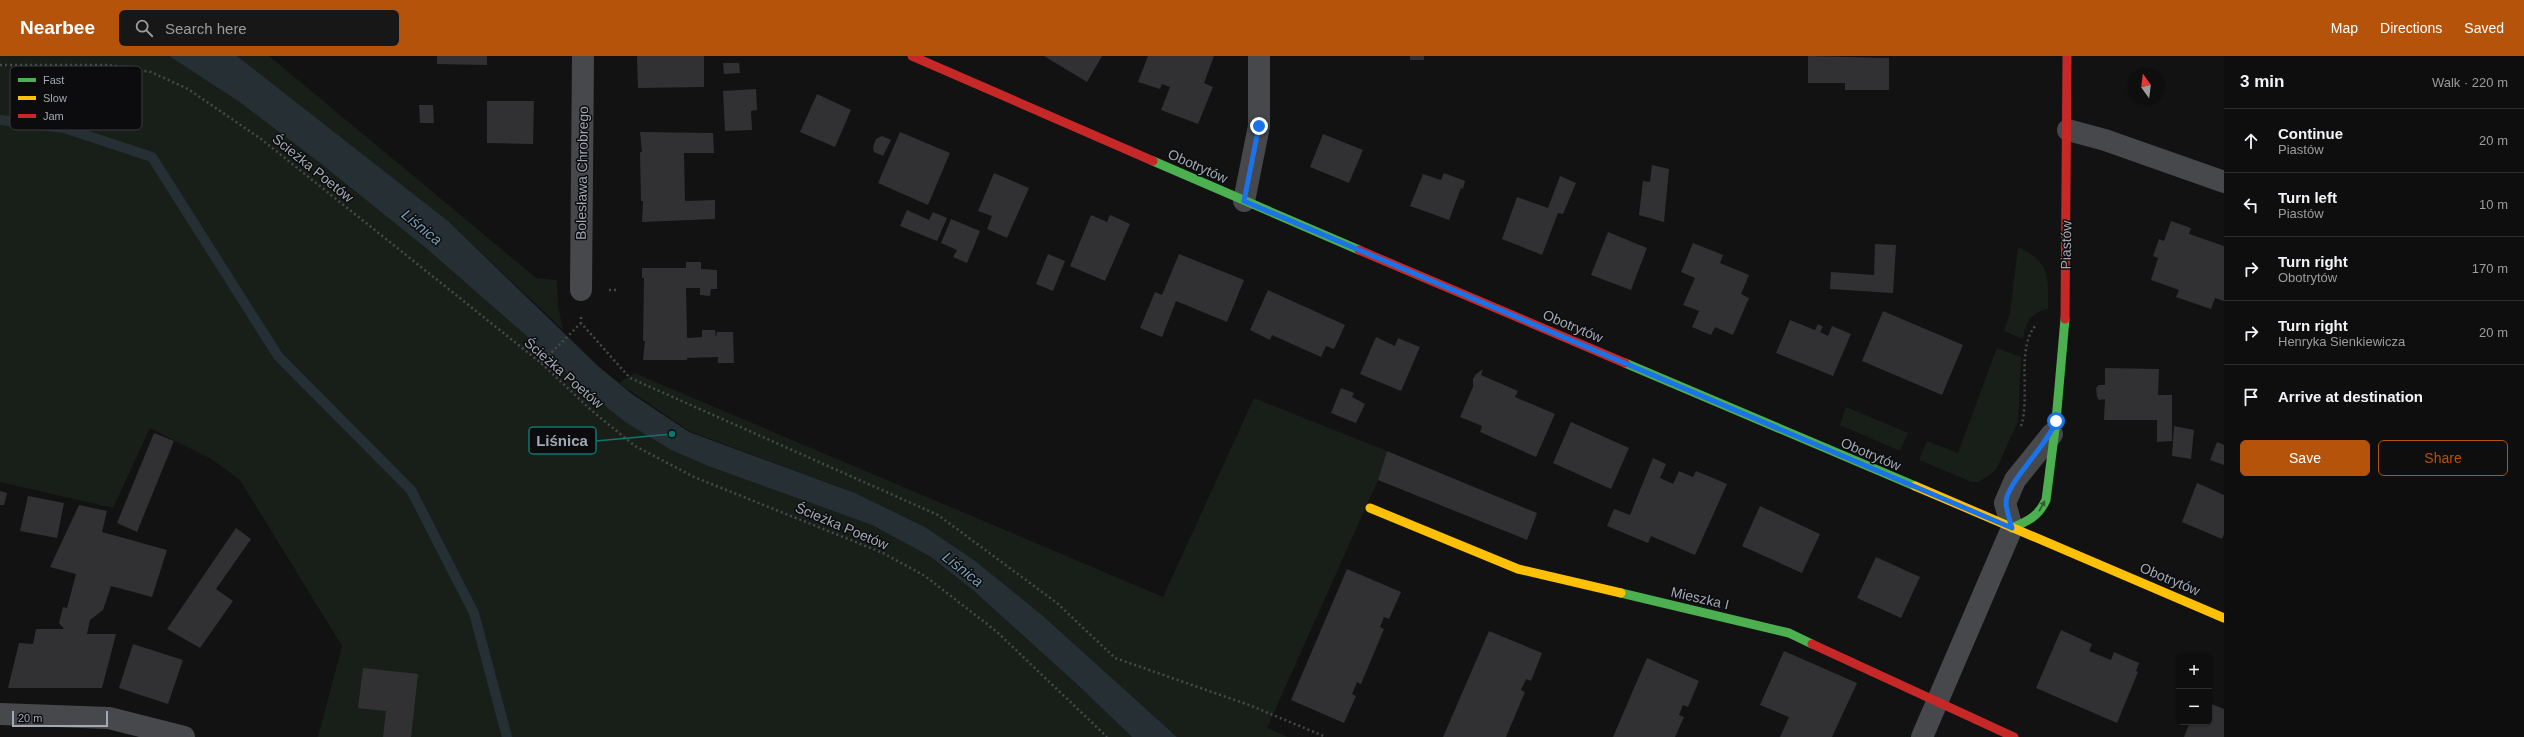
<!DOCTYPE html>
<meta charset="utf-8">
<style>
body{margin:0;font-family:Arial,sans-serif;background:#171717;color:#f1f3f6}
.controls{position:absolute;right:12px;bottom:12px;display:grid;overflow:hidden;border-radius:6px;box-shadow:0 1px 3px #0004}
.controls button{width:36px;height:36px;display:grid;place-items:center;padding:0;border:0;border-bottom:1px solid #2e2e2e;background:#0e0e0e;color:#f1f3f6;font:20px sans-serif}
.compass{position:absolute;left:2128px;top:12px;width:36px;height:36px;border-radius:50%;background:#0e0e0e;box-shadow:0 1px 3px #0004;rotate:346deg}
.scale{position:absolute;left:12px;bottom:10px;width:96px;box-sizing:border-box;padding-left:4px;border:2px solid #a2a9b4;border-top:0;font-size:11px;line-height:14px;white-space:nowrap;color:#a2a9b4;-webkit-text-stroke:3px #0c0c0e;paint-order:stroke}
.stop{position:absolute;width:12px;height:12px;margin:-9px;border:3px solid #1a73e8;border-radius:50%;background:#fff}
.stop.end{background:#1a73e8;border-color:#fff;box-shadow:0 1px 4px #0008}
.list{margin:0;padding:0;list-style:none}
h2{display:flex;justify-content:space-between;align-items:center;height:52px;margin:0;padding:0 16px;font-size:17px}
h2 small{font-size:13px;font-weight:400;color:#9b9c9e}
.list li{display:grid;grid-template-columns:26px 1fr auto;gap:12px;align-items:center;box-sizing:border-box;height:64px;padding:0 16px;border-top:1px solid #2e2e2e}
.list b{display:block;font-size:15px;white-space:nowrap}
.list p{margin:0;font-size:13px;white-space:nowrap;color:#9b9c9e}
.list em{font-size:13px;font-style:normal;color:#9b9c9e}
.actions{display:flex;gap:8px;padding:12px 16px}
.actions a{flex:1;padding:9px 0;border:1px solid #b45309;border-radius:6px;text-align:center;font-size:14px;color:#b45309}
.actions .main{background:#b45309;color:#fff}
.icon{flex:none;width:22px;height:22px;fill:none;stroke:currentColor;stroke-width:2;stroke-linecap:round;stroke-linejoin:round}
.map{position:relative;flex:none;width:2224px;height:681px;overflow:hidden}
header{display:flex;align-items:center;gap:24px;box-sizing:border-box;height:56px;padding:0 20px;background:#b45309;color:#fff}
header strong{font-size:19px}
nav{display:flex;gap:22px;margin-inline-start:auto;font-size:14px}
.search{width:280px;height:36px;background:#171717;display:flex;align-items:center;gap:10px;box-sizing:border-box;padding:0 14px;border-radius:6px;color:#9b9c9e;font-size:15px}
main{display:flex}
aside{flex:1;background:#0e0e0e}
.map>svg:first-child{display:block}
.green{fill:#181f19}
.water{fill:#252f34}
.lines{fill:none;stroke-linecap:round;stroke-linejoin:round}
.stream{stroke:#252f34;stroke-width:10}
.building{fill:#313133}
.path{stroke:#48494d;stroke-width:2.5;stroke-dasharray:2 3;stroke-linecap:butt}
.street{stroke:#46484b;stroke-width:22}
.fast{stroke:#4caf50;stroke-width:9}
.slow{stroke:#ffc107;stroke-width:9}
.jam{stroke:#c62828;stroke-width:9}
.oneway{fill:#2c5e2f}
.route{stroke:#1a73e8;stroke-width:5}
.labels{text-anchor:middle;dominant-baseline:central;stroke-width:3;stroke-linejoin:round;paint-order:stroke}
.street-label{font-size:14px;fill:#a2a9b4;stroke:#0c0c0e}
.water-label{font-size:15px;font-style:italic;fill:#779cb1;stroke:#0c0c0e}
.key{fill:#0c0c0e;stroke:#393b40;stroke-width:1}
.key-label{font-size:11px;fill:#a2a9b4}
.leader{fill:none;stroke:#0f766e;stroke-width:1.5}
.callout-dot{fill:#0f766e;stroke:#0c0c0e;stroke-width:1.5}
.callout{fill:#0c0c0e;stroke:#0f766e;stroke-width:1.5}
.callout-label{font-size:15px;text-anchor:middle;font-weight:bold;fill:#a2a9b4}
</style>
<header>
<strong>Nearbee</strong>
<div class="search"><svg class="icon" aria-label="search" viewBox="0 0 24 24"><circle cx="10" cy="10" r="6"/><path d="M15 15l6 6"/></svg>Search here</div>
<nav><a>Map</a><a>Directions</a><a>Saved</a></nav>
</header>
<main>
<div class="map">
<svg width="2224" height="681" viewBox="0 0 2224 681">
<rect width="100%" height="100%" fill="#121212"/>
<path class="green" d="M0 0H169L238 45 320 107 427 193 545 296 579 329 625 366 671 394 708 410 872 469 931 501 974 535 1082 633 1132 681H318L342 590 240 424 213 404 150 372 113 452 0 426Z
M237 0H269L536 222 557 224 558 250 563 274 448 165Z
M2018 191C2051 207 2048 220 2048 253 2030 257 2026 266 2023 283L2004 275 2010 257Z
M1997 292 2021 301 2018 365 1996 414 1979 426H1972L1919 404 1927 385 1958 397Z
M634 317 1163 541 1254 342 1387 395 1378 424 1267 672 1288 681H1177L1042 559 974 504 925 471 855 437 689 375 619 327Z
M1846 351 1908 377 1900 395 1840 369Z"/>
<path class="water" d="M169 0H237L448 165 599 311 632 338 689 376 855 437 925 471 974 504 1042 559 1177 681H1132L1082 633 974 535 931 501 872 469 708 410 671 394 625 366 579 329 545 296 427 193 320 107 238 45Z"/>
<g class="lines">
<path class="stream" d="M0 64 64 72 152 101 278 300 411 434 474 557 507 681"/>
</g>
<path class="building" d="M437 0H487V9L437 8Z
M637 0H704V31L638 32Z
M1044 0H1102L1087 26Z
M1148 0H1214L1204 27 1213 31 1198 68 1161 54 1170 31 1162 28 1160 33 1138 26Z
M1410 0H1424V4H1410Z
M1808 0 1889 2V34H1845V27H1808Z
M723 7H739L740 17 724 18Z
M756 33 757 54 751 55 752 74 725 75 723 35Z
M817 38 851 54 835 91 800 76Z
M487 45H534L533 88 487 87Z
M419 49H433L434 67H420Z
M640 76 713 77 714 97H684L685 145 715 144V163L642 166 643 145H641L640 96H642Z
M900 76 950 97 928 149 878 127Z
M1323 78 1363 94 1349 127 1310 111Z
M882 80 891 84 883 100 874 96 873 91 876 83Z
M1652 109 1669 113 1664 166 1639 159 1643 125 1650 126Z
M994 117 1029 132 1007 182 987 173 992 160 978 155Z
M1444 117 1465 125 1463 133 1461 132 1449 164 1410 150 1423 118 1441 124Z
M1560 120 1576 127 1563 158 1558 157 1542 199 1502 183 1517 141 1548 152Z
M907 154 929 164 933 156 947 162 937 185 900 170Z
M1091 159 1107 166 1110 159 1130 168 1105 225 1070 210Z
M951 163 980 175 967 207 953 201 957 194 941 187Z
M2171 165 2191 172 2189 178 2224 190V245L2215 242 2211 253 2176 241 2179 234 2151 224 2158 202 2153 200 2159 183 2164 185Z
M1608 176 1647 192 1631 234 1591 219Z
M1693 187 1723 199 1720 207 1749 219 1741 238 1749 242 1733 279 1715 271 1711 279 1692 271 1699 255 1683 249 1695 222 1681 216Z
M1875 188 1896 189 1893 237 1830 233 1831 216 1874 219Z
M1048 198 1065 205 1053 235 1036 228Z
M1179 198 1244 224 1227 266 1176 245 1162 281 1140 272 1155 236 1162 239Z
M686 206H701V213L717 214V233H711L710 240 700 239V232H686L687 282 702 281V274H715L716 281 717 276H733L734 307H718V301L687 302V304H643L645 285H643L644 222H642V212H686Z
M1268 234 1345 269 1334 293 1326 290 1321 301 1272 279 1270 284 1250 274Z
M1883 255 1963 289 1942 339 1862 305Z
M1790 264 1815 274 1818 268 1823 271 1820 276 1828 280 1832 270 1851 278 1833 320 1776 297Z
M1376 281 1395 290 1398 282 1420 291 1401 335 1360 318Z
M2105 312 2159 313 2158 339H2172V385L2157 386V364H2104L2105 343 2099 344 2097 341 2096 332 2099 329H2105Z
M1483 313 1481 319 1518 335 1515 341 1555 358 1536 401 1480 376 1482 370 1460 361 1473 331V323L1476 318Z
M1341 332 1354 337 1352 341 1365 348 1356 367 1331 357Z
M1571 366 1629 392 1611 433 1553 407Z
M2174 370 2194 374 2191 403 2172 400Z
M154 377 174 385 137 476 117 467Z
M2217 386 2224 389V409L2210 404Z
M1387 395 1537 457 1527 484 1378 424Z
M1653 402 1666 408 1660 422 1673 428 1679 415 1693 421 1696 415 1727 428 1695 499 1651 480 1648 487 1607 470 1614 453 1630 459Z
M2197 427 2224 439V478L2222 483 2182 466Z
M0 435 7 437 4 449H0Z
M28 440 64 447 57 482 20 475Z
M79 449 107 455 102 476 167 494 152 541 111 530 103 554 90 564 87 578H116L102 632H8L19 587 33 588 36 573H64L59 567 63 551 67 552 76 518 50 511Z
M1760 450 1820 478 1802 517 1742 490Z
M236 472 251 483 216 533 233 545 200 592 167 573Z
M1876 501 1920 521 1901 562 1857 542Z
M1347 513 1401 536 1389 563 1384 561 1380 571 1384 573 1361 628 1357 626 1352 638 1356 640 1344 667 1291 644Z
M2061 574 2092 588 2089 595 2111 604 2114 596 2139 607 2136 615 2138 616 2117 667 2036 632Z
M1489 575 1542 597 1531 625 1526 623 1521 634 1525 636 1506 681H1443Z
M133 588 183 604 168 648 119 632Z
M1784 595 1857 627 1832 681H1780L1789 661 1760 649Z
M1647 602 1699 625 1688 651 1683 649 1679 659 1684 661 1675 681H1613Z
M363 612 418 618 411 681H383L386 655 358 652Z
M2209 647 2224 653V681H2184L2190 666H2209Z"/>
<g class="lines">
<path class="path" d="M0 9H109L151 16 188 33 261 83 541 307 591 354 635 390 694 421 883 497 925 520 996 575 1107 681
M609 234H616
M581 261V267L630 322 938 459 1057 547 1115 602 1249 649 1326 681
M541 307 581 267
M2021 370C2031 341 2015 290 2037 268"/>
<path class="street" d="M2068 74 2105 84 2224 126
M1244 145 1259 70V0
M581 234 583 0
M0 658 109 662 184 681
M1922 681 2012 472 2005 447 2015 424 2052 378"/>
<path class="fast" d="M1153 105 1359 194
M1625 307 1915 430
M2012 472C2028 465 2038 461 2046 444L2056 365 2065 263
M1621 537 1789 577 1812 588"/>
<path class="slow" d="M1915 430 2224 562
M1370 452 1518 513 1621 537"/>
<path class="jam" d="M912 0 1153 105
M1359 194 1625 307
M2065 263 2067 0
M1812 588 2014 681"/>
</g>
<defs><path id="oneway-solid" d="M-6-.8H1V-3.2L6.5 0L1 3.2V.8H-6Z"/></defs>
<use class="oneway" href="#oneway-solid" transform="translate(2042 450) rotate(-61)"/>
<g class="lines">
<path class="route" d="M1259 70 1244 145 2012 472C2010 465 2007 456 2006 448 2004 429 2048 389 2056 365"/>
</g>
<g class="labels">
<g class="street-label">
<text transform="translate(1198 110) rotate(24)">Obotrytów</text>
<text transform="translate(313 112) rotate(39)">Ścieżka Poetów</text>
<text transform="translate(582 117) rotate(-89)">Bolesława Chrobrego</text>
<text transform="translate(2066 189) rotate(-89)">Piastów</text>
<text transform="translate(1573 270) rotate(23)">Obotrytów</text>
<text transform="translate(564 317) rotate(41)">Ścieżka Poetów</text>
<text transform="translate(1871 398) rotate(23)">Obotrytów</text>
<text transform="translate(842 470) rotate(23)">Ścieżka Poetów</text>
<text transform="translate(2170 523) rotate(23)">Obotrytów</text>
<text transform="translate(1700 542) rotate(13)">Mieszka I</text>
</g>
<g class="water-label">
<text transform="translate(422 171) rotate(39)">Liśnica</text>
<text transform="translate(963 513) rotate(38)">Liśnica</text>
</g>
</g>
<rect x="10" y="10" width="132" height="64" rx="6" class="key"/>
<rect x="18" y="22" width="18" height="4" fill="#4caf50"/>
<rect x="18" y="40" width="18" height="4" fill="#ffc107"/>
<rect x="18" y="58" width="18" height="4" fill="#c62828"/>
<g class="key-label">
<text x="43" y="28">Fast</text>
<text x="43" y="46">Slow</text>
<text x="43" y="64">Jam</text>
</g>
<path class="leader" d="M672 378L596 385"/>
<circle class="callout-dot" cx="672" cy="378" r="4"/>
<rect class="callout" x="529" y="371" width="67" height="27" rx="4"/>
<g class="callout-label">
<text x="562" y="390">Liśnica</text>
</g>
</svg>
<div class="controls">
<button>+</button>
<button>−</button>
</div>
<svg class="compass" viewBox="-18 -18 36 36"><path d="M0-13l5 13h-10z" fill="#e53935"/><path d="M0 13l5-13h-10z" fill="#9b9c9e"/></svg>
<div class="scale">20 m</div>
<div class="stop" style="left:2056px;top:365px"></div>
<div class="stop end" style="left:1259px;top:70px"></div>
</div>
<aside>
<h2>3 min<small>Walk · 220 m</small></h2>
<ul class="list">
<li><svg class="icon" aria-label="ahead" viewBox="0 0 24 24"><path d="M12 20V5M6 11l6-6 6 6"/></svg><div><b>Continue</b><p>Piastów</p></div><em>20 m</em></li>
<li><svg class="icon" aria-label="left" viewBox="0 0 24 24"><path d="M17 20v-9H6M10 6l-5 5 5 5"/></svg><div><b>Turn left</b><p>Piastów</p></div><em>10 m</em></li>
<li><svg class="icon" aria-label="right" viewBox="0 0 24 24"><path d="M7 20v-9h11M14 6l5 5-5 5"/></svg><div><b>Turn right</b><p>Obotrytów</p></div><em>170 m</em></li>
<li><svg class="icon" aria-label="right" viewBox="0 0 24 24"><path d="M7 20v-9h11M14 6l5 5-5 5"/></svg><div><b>Turn right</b><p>Henryka Sienkiewicza</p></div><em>20 m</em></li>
<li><svg class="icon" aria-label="arrive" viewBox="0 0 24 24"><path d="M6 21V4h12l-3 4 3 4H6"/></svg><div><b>Arrive at destination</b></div></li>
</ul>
<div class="actions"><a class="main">Save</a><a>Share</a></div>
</aside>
</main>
